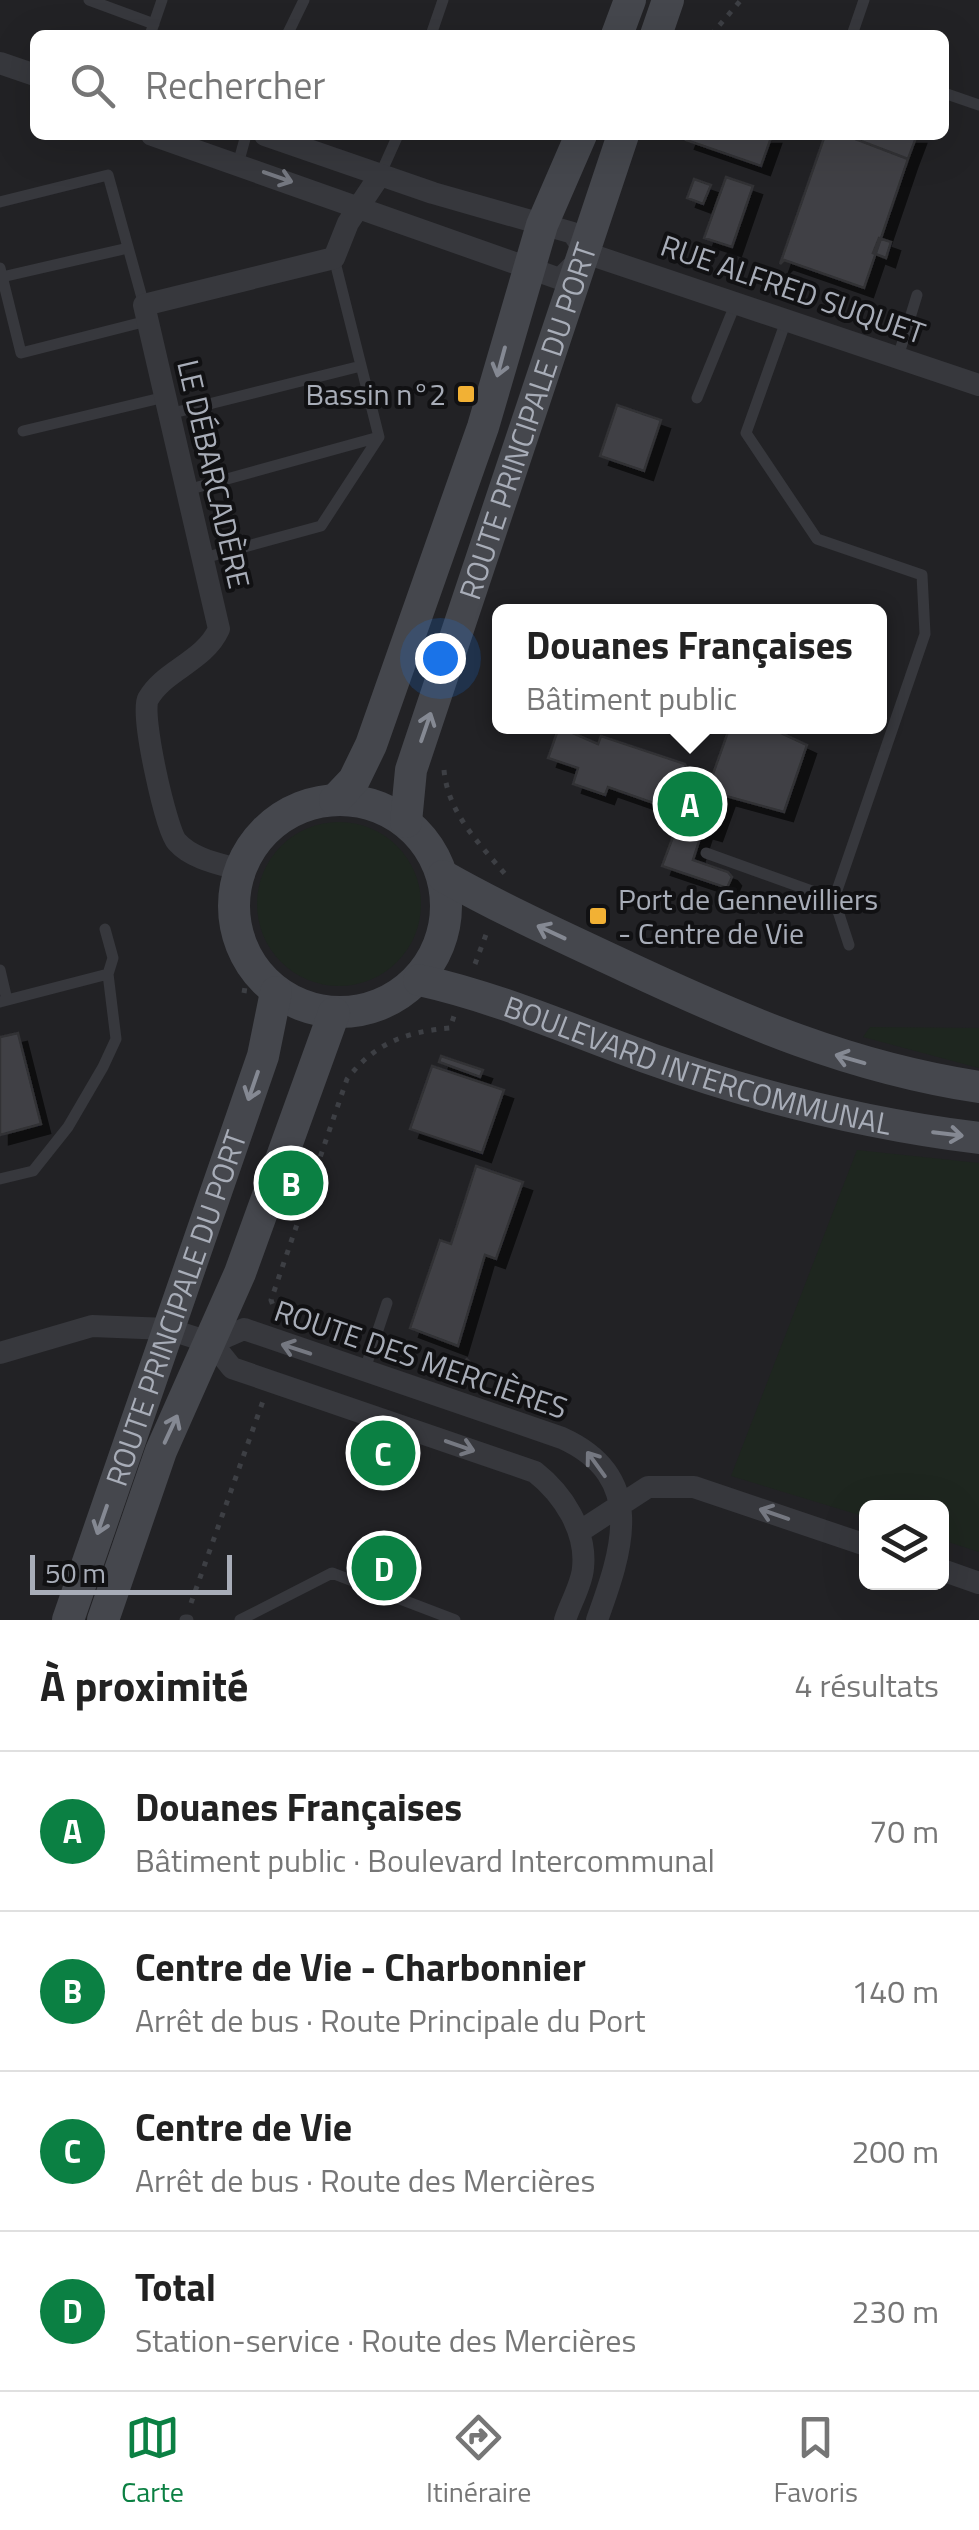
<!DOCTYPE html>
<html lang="fr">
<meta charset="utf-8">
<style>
body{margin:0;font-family:"Titillium Web",sans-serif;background:#f2f2f2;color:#222}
.controls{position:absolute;right:30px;bottom:30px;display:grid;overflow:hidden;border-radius:15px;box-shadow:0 10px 40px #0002}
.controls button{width:90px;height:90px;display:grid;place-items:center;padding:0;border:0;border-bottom:2px solid #e0e0e0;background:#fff;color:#222;font:50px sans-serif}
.scale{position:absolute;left:30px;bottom:25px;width:202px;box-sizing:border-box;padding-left:10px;border:5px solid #a8adb8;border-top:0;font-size:28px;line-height:35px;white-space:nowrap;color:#a8adb8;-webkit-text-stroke:8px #111113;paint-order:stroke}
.you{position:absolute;left:440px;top:658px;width:35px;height:35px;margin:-25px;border:8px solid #fff;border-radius:50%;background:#1a73e8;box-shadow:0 0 0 15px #1a73e833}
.badge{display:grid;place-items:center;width:65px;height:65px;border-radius:50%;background:#0b8043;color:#fff;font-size:32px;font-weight:700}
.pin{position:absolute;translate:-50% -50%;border:5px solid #fff;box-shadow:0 2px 10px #0006}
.popup{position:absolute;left:492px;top:604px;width:395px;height:130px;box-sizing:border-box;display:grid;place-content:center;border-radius:15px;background:#fff;filter:drop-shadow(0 2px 8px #0005);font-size:32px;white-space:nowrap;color:#767676}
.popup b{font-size:38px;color:#222}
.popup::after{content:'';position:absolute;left:50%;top:100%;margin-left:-20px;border:20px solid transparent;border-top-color:#fff}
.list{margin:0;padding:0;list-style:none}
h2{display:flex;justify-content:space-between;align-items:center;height:130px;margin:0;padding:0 40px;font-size:42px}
h2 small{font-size:32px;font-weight:400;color:#767676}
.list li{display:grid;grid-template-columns:65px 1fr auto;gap:30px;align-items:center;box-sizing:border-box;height:160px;padding:0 40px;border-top:2px solid #e0e0e0}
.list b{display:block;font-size:38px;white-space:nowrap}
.list p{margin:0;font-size:32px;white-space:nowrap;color:#767676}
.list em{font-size:32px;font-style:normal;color:#767676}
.icon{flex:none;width:55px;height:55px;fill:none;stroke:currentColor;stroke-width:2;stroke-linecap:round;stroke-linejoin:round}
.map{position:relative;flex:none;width:979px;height:1620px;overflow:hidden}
.search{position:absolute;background:#fff;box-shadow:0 10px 40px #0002;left:30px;right:30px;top:30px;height:110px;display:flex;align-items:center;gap:25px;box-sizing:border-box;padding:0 35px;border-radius:15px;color:#767676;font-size:38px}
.sheet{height:770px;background:#fff}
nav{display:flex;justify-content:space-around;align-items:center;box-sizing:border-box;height:140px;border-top:2px solid #e0e0e0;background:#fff;font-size:28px;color:#767676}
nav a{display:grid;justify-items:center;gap:5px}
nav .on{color:#0b8043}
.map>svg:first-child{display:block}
.built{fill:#222225;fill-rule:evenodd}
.green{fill:#1e261f}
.building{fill:#404145;stroke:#303034;stroke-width:2.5;filter:url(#shadow)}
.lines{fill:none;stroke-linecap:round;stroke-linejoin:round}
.path{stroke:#3d3f44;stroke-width:5;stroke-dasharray:5 8;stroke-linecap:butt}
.lane{stroke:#37383d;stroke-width:11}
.street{stroke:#37383d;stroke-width:22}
.secondary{stroke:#45474d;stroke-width:32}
.oneway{stroke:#757881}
.oneway2{stroke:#858993}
.poi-dot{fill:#f2b134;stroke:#111113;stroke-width:4}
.labels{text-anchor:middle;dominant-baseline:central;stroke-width:8;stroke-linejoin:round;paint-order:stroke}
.street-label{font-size:30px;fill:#a8adb8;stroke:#111113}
.poi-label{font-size:30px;fill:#a8adb8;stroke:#111113;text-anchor:end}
</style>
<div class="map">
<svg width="979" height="1620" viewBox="0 0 979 1620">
<defs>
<filter id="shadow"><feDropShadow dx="9" dy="9" stdDeviation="0" flood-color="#0009"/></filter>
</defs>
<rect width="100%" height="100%" fill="#161618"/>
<path class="built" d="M0 0H979V1620H0ZM35 35H944V135H35ZM500 612H880V726H500ZM866 1508H942V1582H866Z"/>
<path class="green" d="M257 904a82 82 0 1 1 164 0a82 82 0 1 1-164 0Z
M870 1027 979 1028V1068L863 1037Z
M857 1150 979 1163V1552L942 1540V1508H866V1517L731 1476Z"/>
<path class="building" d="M688 135H772L761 166 686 140Z
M825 135H845L908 159 864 288 784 260 780 264Z
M845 135H917L908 159Z
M726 177 753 186 732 247 704 238Z
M694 179 711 185 703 204 687 198Z
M879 238 891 242 886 258 873 253Z
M617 405 661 420 644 471 600 456Z
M730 726H766L807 745 784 812 726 796 713 832 703 829 693 860 728 872 732 877 727 888 662 866 682 813 608 787 605 795 573 784 578 768 548 758 559 727 598 744 601 736 685 764 693 783 713 774Z
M18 1033 41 1124 0 1135V1037Z
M441 1056 483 1070 480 1077 439 1062Z
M432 1066 504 1090 482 1153 410 1129Z
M476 1166 523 1182 496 1259 485 1255 458 1346 410 1328 440 1240 451 1244Z
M467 1359 477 1370 466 1379 456 1368Z"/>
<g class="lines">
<path class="path" d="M711 35 741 0
M444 770C448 813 478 842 505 874
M286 814 307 794
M475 964 487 932
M244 993 249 962
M277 1316 271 1300 347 1079C375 1043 405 1032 450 1028L454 1016
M191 1603 263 1401"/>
<path class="lane" d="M89 0 154 24
M150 35 162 0
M287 35 304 0
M431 35 443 0
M852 35 864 0
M944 93 979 105
M238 164 246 135
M380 175 398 135
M0 202 108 175 144 305
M0 268 21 353 147 321
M2 277 128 248
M786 321 746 433 817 539 922 575 925 634 834 899 849 945
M898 357 917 295
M697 398 737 300
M169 414 361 366
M23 431 165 397
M187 490 379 437
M204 558 321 526 379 437 334 258
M706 853 834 899
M0 970 7 1000
M0 1002 108 974 113 958 105 929
M0 1179 33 1171 68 1127 103 1067 116 1039 108 974
M364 1372 387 1303
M185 1620H188
M240 1620 332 1573 455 1620"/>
<path class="street" d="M0 63 35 75
M152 135 560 279 581 258
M265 135 433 193 573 233 586 253
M586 253 979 385
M241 870C220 864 192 859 177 842 166 830 140 713 148 699 164 670 204 662 219 629L144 305 334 258 348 223 380 175
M212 1343 244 1329 562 1438C648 1477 622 1551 597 1620
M212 1343 232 1368 535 1472C563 1494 587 1531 583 1568 582 1584 570 1604 565 1620
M0 1353 92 1326 168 1329 212 1343
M579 1532 648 1487H694L866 1545
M942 1570 979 1583"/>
<g class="secondary">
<path d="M617 35 630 0"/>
<path d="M656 35 668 0"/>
<circle cx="340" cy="906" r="106"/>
<path d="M335 800 354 780 371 745 483 427 542 225 581 135"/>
<path id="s1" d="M406 822 411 770 623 135"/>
<path d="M443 876C503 910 565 938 627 967 745 1022 849 1067 979 1087"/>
<path id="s2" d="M419 980C500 998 573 1031 651 1059 757 1097 868 1124 979 1138"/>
<path id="s3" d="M68 1620 263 1056 276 992"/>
<path d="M103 1620 161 1451 240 1273 334 1013"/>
</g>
</g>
<defs><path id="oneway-shaft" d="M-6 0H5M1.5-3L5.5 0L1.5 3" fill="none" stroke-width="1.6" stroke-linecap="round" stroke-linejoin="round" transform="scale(2.5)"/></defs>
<g class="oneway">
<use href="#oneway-shaft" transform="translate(278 177) rotate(19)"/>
<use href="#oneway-shaft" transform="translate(296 1349) rotate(-162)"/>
<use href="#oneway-shaft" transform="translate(460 1446) rotate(19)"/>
<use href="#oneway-shaft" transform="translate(596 1464) rotate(-126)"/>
<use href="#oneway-shaft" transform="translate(774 1514) rotate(-161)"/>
</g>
<g class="oneway2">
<use href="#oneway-shaft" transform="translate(501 362) rotate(105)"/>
<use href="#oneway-shaft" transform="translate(426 727) rotate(-71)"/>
<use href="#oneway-shaft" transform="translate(551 932) rotate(-155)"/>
<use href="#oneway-shaft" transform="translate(850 1059) rotate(-164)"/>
<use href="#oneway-shaft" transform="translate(253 1086) rotate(109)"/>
<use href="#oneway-shaft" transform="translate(948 1134) rotate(7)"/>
<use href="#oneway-shaft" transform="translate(171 1429) rotate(-65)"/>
<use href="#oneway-shaft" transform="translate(102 1520) rotate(109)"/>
</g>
<g class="poi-dot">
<rect x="456" y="384" width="20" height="20" rx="5"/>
<rect x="588" y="906" width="20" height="20" rx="5"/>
</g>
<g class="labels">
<g class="street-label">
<text transform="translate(793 289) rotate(19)">RUE ALFRED SUQUET</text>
<text stroke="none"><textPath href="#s1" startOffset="420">ROUTE PRINCIPALE DU PORT</textPath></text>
<text transform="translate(214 474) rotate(77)">LE DÉBARCADÈRE</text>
<text stroke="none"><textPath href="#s2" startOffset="292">BOULEVARD INTERCOMMUNAL</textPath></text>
<text stroke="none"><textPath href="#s3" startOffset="330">ROUTE PRINCIPALE DU PORT</textPath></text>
<text transform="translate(421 1359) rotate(19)">ROUTE DES MERCIÈRES</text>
</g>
<g class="poi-label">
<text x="446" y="394">Bassin n°2</text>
<text x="618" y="899" text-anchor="start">Port de Gennevilliers<tspan x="618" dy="34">- Centre de Vie</tspan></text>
</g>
</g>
</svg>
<div class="controls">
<button><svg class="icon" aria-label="layers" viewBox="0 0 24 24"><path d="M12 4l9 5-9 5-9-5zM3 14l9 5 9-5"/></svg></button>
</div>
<div class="scale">50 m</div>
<div class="you"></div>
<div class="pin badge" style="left:690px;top:804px">A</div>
<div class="popup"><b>Douanes Françaises</b>Bâtiment public</div>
<div class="pin badge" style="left:291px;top:1183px">B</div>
<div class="pin badge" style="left:383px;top:1453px">C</div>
<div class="pin badge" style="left:384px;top:1568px">D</div>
<div class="search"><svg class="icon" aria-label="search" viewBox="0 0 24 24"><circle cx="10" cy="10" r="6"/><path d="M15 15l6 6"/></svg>Rechercher</div>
</div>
<section class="sheet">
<h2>À proximité<small>4 résultats</small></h2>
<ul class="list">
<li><span class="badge">A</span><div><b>Douanes Françaises</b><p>Bâtiment public · Boulevard Intercommunal</p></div><em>70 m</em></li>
<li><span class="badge">B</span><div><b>Centre de Vie - Charbonnier</b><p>Arrêt de bus · Route Principale du Port</p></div><em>140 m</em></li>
<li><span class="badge">C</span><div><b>Centre de Vie</b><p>Arrêt de bus · Route des Mercières</p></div><em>200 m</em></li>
<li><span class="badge">D</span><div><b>Total</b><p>Station-service · Route des Mercières</p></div><em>230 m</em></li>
</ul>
</section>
<nav>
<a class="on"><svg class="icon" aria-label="map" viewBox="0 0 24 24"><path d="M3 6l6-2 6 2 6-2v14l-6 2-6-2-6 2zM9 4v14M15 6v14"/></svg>Carte</a>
<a><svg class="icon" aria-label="directions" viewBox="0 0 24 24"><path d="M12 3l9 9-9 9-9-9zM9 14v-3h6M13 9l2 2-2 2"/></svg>Itinéraire</a>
<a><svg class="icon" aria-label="saved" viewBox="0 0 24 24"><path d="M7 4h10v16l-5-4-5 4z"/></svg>Favoris</a>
</nav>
